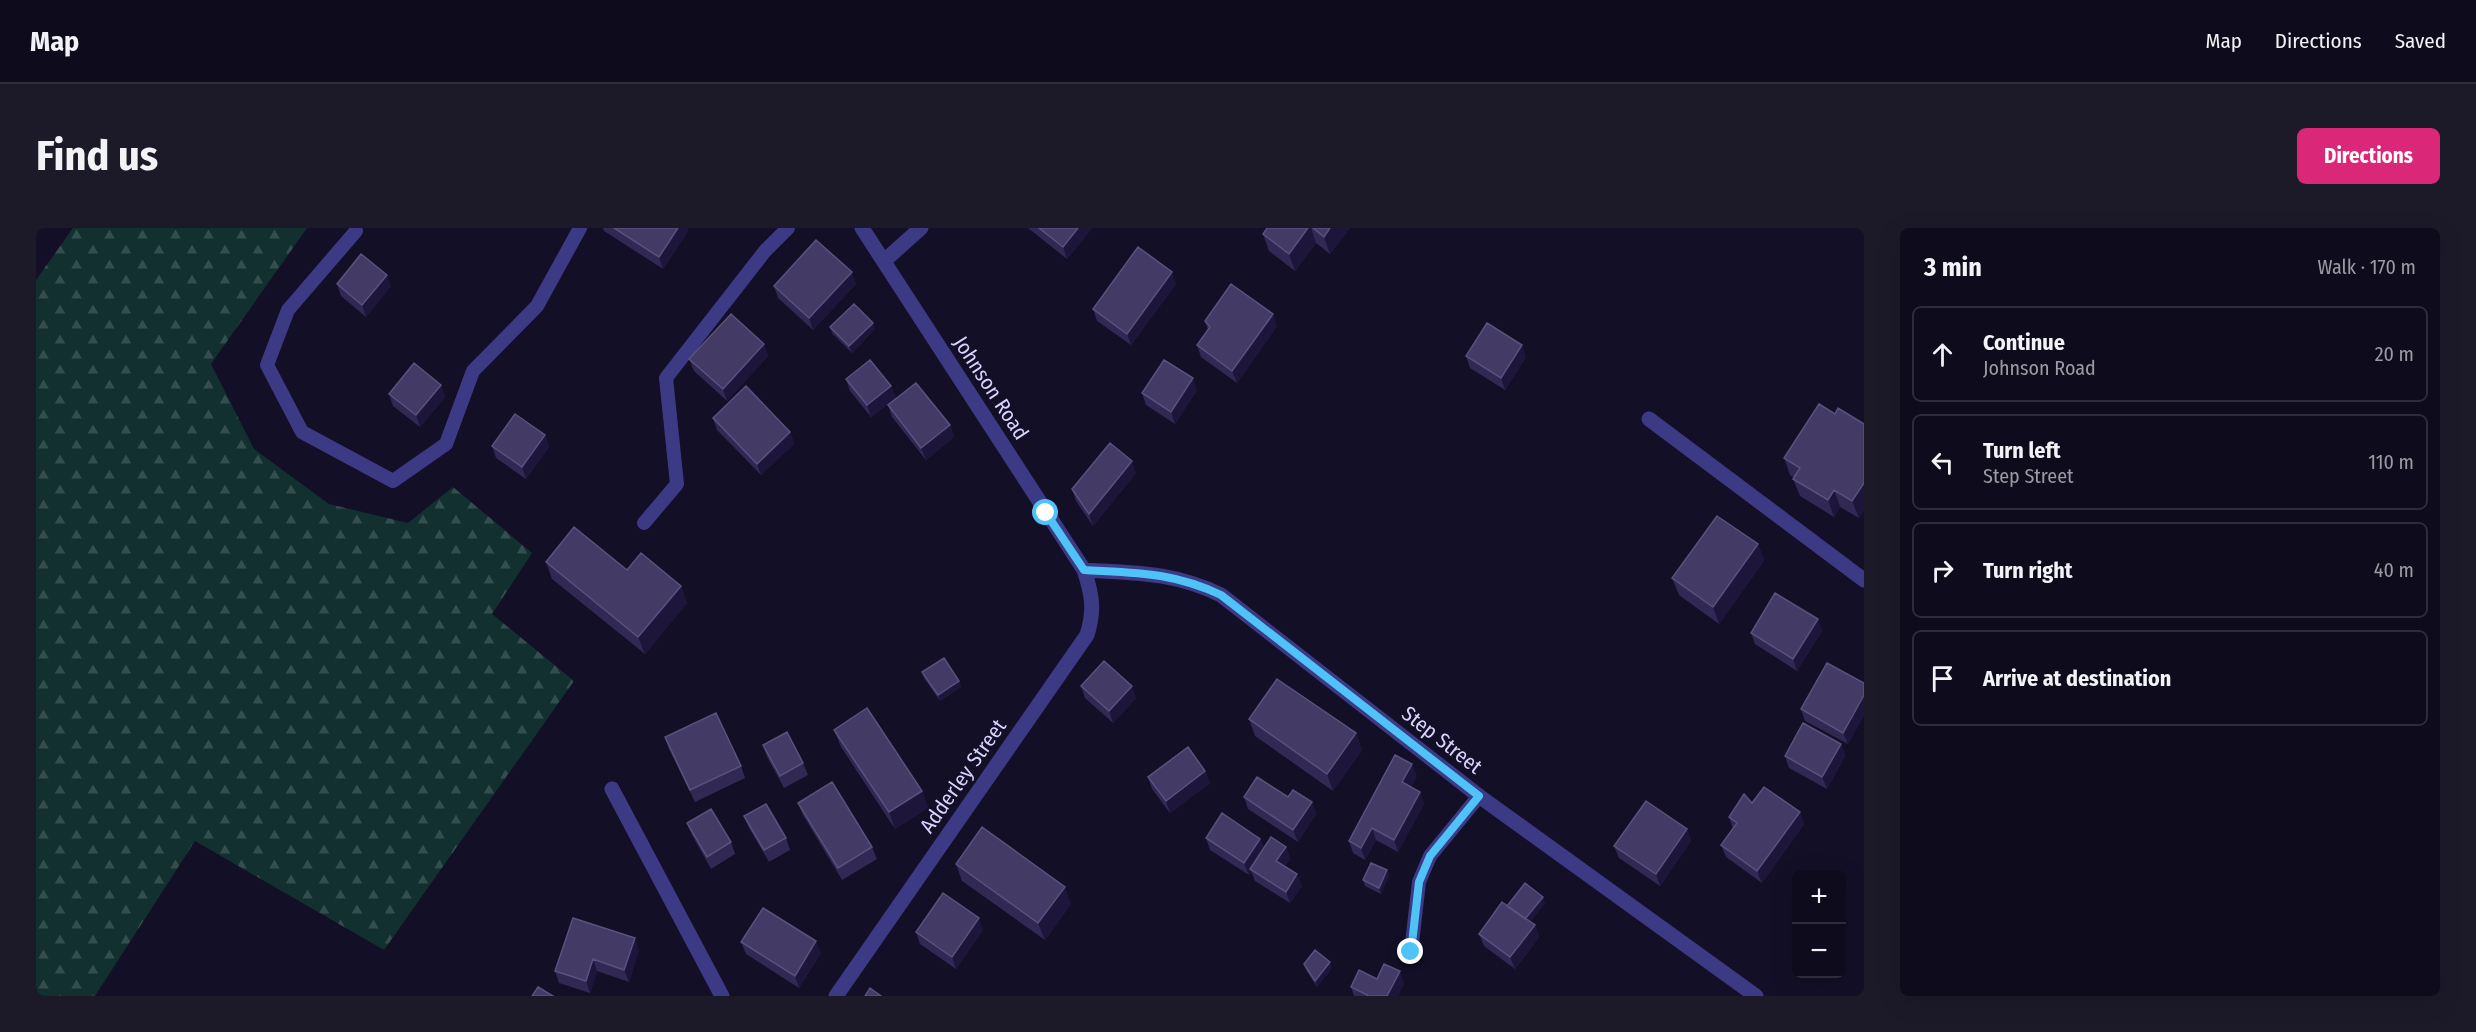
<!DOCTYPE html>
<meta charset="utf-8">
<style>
body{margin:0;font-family:"Fira Sans Condensed",sans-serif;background:#1c1929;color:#f1f3f6}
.controls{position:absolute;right:18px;bottom:18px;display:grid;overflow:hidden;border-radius:9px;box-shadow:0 6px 24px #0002}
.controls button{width:54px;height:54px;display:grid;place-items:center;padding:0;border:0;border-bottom:2px solid #2e2b3b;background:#0e0b1c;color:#f1f3f6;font:30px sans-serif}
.stop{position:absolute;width:18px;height:18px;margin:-14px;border:4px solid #4fc3f7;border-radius:50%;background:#fff}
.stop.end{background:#4fc3f7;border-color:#fff;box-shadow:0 2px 6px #0008}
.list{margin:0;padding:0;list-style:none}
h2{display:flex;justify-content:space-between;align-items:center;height:78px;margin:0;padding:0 24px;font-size:26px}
h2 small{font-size:20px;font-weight:400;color:#9b9ba3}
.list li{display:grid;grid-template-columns:39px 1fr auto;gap:18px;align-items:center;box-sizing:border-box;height:96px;margin:0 12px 12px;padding:0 12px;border:2px solid #2e2b3b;border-radius:9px}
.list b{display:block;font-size:22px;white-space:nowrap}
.list p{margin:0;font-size:20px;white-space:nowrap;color:#9b9ba3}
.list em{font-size:20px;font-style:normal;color:#9b9ba3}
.icon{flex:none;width:33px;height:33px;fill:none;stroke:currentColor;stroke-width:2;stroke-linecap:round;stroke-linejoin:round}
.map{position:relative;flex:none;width:1828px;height:768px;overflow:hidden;border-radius:9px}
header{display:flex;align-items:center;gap:36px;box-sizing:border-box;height:84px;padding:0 30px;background:#0e0b1c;border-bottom:2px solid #2e2b3b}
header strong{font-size:28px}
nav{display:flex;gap:33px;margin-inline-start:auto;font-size:21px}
.intro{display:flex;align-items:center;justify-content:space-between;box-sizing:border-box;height:144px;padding:0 36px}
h1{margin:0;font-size:42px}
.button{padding:15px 27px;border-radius:9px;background:#db2777;color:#fff;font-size:21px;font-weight:700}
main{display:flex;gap:36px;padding:0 36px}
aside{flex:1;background:#0e0b1c;border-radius:9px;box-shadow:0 6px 24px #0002}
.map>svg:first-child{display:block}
.forest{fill:url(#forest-firs)}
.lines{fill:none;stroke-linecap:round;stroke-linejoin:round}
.service{stroke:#3d3a85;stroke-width:14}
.minor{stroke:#3d3a85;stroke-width:15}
.wall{fill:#312854}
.shaded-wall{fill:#1d163a}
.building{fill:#433a66;stroke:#5a527e;stroke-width:1.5}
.route{stroke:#4fc3f7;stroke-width:8}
.labels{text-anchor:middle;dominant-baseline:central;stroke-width:5;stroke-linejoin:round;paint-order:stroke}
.street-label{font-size:21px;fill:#d9d4ff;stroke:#130f26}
</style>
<header>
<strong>Map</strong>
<nav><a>Map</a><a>Directions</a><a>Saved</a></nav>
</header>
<div class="intro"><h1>Find us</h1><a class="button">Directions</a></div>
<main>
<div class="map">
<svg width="1828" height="768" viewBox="0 0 1828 768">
<defs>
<pattern id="forest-firs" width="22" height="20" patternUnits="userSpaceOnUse" patternTransform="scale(1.5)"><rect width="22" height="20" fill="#12302f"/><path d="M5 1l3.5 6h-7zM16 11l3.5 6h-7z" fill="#344d4e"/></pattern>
</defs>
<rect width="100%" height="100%" fill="#130f26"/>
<path class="forest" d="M37 0H271L175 136 218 221 293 276 372 295 417 259 496 325 456 386 538 453 348 722 159 613 59 768H0V52Z"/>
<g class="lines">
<path class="service" d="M320 3 252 82 231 137 266 204 357 253 410 216 437 143 501 78 544 0
M608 295 641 256 630 150 729 23 752 0
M1375 724 1383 654 1394 628 1443 568"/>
<path class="minor" d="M848 33 885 0
M1613 191 1828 352
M1048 342C1100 345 1137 344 1185 367L1443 568 1720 768
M576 561 686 768
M800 768 1051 407C1059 382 1056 366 1048 342L826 0"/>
</g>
<path class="wall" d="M567 0H651L652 3 627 41 568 3Z
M992 0H1056L1031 31Z
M1231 0H1314L1294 26 1280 15 1259 43 1233 23 1227 6Z
M301 56 355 58 330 89 305 68Z
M820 56 777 102 742 70 738 58Z
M1140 56 1095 117 1061 93 1057 81Z
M1169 93 1241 98 1201 155 1165 129 1161 117 1172 102Z
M794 99 839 101 816 125 796 105Z
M728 116 732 128 691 173 658 143 653 131Z
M1430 128 1490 129 1469 162 1434 140Z
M810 151 855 158 860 170 835 189 814 163Z
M405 157 409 169 384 199 357 178 353 166Z
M1161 162 1139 196 1110 177 1106 165Z
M852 177 914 197 918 209 890 232 856 189Z
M1799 186 1828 196V282L1823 290 1804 279 1798 289 1764 268 1757 251 1758 250 1754 247 1748 230Z
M677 190 754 204 758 216 725 247 681 202Z
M509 207 513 219 490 251 460 230 456 218Z
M1100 245 1057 298 1040 273 1036 261Z
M1722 316 1728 333 1683 396 1643 367 1636 350Z
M510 334 591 342 645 358 651 375 609 426 516 351Z
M1782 391 1786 403 1761 443 1719 416 1715 405Z
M886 444 923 453 925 459 904 473 888 450Z
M1828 455V487L1812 516 1769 493 1765 481Z
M1045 458 1100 470 1077 495 1049 470Z
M1213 491 1320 505 1326 522 1297 563 1219 508Z
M798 502 886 563 892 580 859 601 805 519Z
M629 509 705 538 709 550 659 574 633 521Z
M1805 516 1809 528 1791 561 1753 540 1749 528Z
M727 517 767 535 772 547 748 560 731 529Z
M1169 543 1174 555 1134 585 1116 561 1112 549Z
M1381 548 1375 559 1384 564 1388 576 1362 624 1340 612 1329 632 1317 625 1313 613Z
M1208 569H1252L1276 574 1280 586 1262 614 1212 581Z
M762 575 836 619 841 631 806 652 767 587Z
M1716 575 1764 584 1768 596 1726 655 1690 629 1685 617 1697 601 1693 589Z
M708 588 750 610 754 622 733 634 713 600Z
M651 595 695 614 699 626 675 641 656 607Z
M1651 601 1655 613 1624 658 1583 630 1578 618Z
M1170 610 1224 611 1228 620 1250 619 1254 631 1249 638 1266 658 1254 675 1219 653 1215 643 1213 647 1174 622Z
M920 636 1035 676 1009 712 926 653Z
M1351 642 1353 648 1345 666 1329 658 1327 652Z
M1509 675 1494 694 1499 697 1503 709 1479 741 1448 718 1443 706 1471 678Z
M537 690 603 722 593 754 561 743 554 765 523 755 519 743Z
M947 702 920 741 884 716 880 704Z
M705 714 785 725 763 760 710 726Z
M1268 736 1296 740 1281 759 1270 742Z
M1341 751 1368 755 1362 768H1318L1315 759Z"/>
<path class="shaded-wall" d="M642 0H651L652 3 627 41 623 29Z
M1042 0H1056L1031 31 1027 19Z
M1272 0H1275L1280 15 1259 43 1253 26Z
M1294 0H1314L1294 26 1288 9Z
M816 44 820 56 777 102 773 90Z
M1136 44 1140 56 1095 117 1091 106Z
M351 47 355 58 330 89 326 77Z
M1237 86 1241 98 1201 155 1196 143Z
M837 95 839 101 816 125 813 118Z
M728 116 732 128 691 173 687 161Z
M1486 117 1490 129 1469 162 1465 150Z
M1157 150 1161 162 1139 196 1135 184Z
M405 157 409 169 384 199 380 187Z
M855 158 860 170 835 189 831 177Z
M914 197 918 209 890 232 885 220Z
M754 204 758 216 725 247 721 236Z
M509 207 513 219 490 251 486 239Z
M1096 233 1100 245 1057 298 1053 286Z
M1828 255V282L1823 290 1816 273Z
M1798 262 1804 279 1798 289 1792 272Z
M1722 316 1728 333 1683 396 1677 379Z
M645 358 651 375 609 426 602 409Z
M1782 391 1786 403 1761 443 1757 431Z
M923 453 925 459 904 473 902 467Z
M1096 458 1100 470 1077 495 1073 483Z
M1828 467V487L1812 516 1807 505Z
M1320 505 1326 522 1297 563 1291 546Z
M1805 516 1809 528 1791 561 1786 549Z
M1376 536 1381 548 1371 566 1366 554Z
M1169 543 1174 555 1134 585 1130 573Z
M886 563 892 580 859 601 853 584Z
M1384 564 1388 576 1362 624 1358 612Z
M1276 574 1280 586 1262 614 1257 602Z
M1764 584 1768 596 1726 655 1721 643Z
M1336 600 1340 612 1329 632 1325 620Z
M1651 601 1655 613 1624 658 1620 646Z
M1224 611 1229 623 1214 641 1215 643 1213 647 1208 635Z
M1250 619 1254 631 1244 645 1240 633Z
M1351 642 1353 648 1345 666 1343 660Z
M1261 646 1266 658 1254 675 1250 664Z
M1029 659 1035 676 1009 712 1002 695Z
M1507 669 1509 675 1489 700 1487 694Z
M943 690 947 702 920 741 916 729Z
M1499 697 1503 709 1479 741 1474 729Z
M599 710 603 722 593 754 588 742Z
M780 713 785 725 763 760 759 748Z
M557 731 561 743 554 765 550 753Z
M1294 734 1296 740 1281 759 1279 753Z
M1364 743 1368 755 1362 768H1351Z"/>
<path class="building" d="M578 0H642L623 29Z
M1003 0H1042L1027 19Z
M1231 0H1272L1253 26 1227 6Z
M1277 0H1294L1288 9Z
M780 12 816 44 773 90 738 58Z
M1102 19 1136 44 1091 106 1057 81Z
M325 26 351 47 326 77 301 56Z
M1195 56 1237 86 1196 143 1161 117 1174 99 1169 93Z
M818 76 837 95 813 118 794 99Z
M695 86 728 116 687 161 653 131Z
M1451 95 1486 117 1465 150 1430 128Z
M834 132 855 158 831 177 810 151Z
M1128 132 1157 150 1135 184 1106 165Z
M378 135 405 157 380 187 353 166Z
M880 155 914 197 885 220 852 177Z
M710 158 754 204 721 236 677 190Z
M1783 176 1799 186 1802 180 1828 196V255L1816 273 1798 262 1792 272 1757 251 1764 240 1748 230Z
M479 186 509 207 486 239 456 218Z
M1074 215 1096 233 1053 286 1036 261Z
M1681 288 1722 316 1677 379 1636 350Z
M538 299 591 342 605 325 645 358 602 409 510 334Z
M1739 365 1782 391 1757 431 1715 405Z
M908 430 923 453 902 467 886 444Z
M1068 433 1096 458 1073 483 1045 458Z
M1791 435 1828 455V467L1807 505 1765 481Z
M1241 451 1320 505 1291 546 1213 491Z
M831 480 886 563 853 584 798 502Z
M680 485 705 538 654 562 629 509Z
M1767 495 1805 516 1786 549 1749 528Z
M751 504 767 535 744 548 727 517Z
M1152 519 1169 543 1130 573 1112 549Z
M1359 527 1376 536 1366 554 1384 564 1358 612 1336 600 1325 620 1313 613Z
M1221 549 1252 569 1257 562 1276 574 1257 602 1208 569Z
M796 554 836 619 802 640 762 575Z
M1728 559 1764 584 1721 643 1685 617 1701 595 1693 589 1708 566 1716 575Z
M1610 573 1651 601 1620 646 1578 618Z
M730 576 750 610 728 622 708 588Z
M675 581 695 614 671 629 651 595Z
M1186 585 1224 611 1208 635 1170 610Z
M946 599 1029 659 1002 695 920 636Z
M1235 609 1250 619 1240 633 1261 646 1250 664 1214 641Z
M1335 635 1351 642 1343 660 1327 652Z
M1489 655 1507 669 1489 691 1471 678Z
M907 665 943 690 916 729 880 704Z
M1466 674 1499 697 1474 729 1443 706Z
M727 680 780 713 759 748 705 714Z
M537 690 599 710 588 742 557 731 550 753 519 743Z
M1279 722 1294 734 1279 753 1268 736Z
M1348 736 1364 743 1351 768H1333L1315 759 1323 742 1341 751Z
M502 759 517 768H496Z
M834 760 845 768H829Z"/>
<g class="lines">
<path class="route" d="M1010 285 1048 342C1100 345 1137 344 1185 367L1443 568 1394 628 1383 654 1375 724"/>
</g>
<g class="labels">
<g class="street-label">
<text transform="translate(955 160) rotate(57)">Johnson Road</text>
<text transform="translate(1406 512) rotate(38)">Step Street</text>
<text transform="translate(927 548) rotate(-55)">Adderley Street</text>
</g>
</g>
</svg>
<div class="controls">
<button>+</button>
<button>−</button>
</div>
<div class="stop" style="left:1010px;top:285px"></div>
<div class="stop end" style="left:1375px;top:724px"></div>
</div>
<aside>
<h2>3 min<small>Walk · 170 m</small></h2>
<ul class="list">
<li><svg class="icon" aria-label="ahead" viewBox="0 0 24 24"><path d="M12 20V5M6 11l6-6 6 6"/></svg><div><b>Continue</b><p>Johnson Road</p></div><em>20 m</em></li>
<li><svg class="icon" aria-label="left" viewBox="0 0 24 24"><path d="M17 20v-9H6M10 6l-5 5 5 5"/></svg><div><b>Turn left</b><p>Step Street</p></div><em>110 m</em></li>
<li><svg class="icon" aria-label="right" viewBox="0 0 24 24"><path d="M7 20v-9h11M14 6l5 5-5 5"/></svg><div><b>Turn right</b></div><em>40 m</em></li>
<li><svg class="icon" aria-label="arrive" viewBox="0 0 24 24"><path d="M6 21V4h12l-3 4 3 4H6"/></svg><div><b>Arrive at destination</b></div></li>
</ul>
</aside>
</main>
